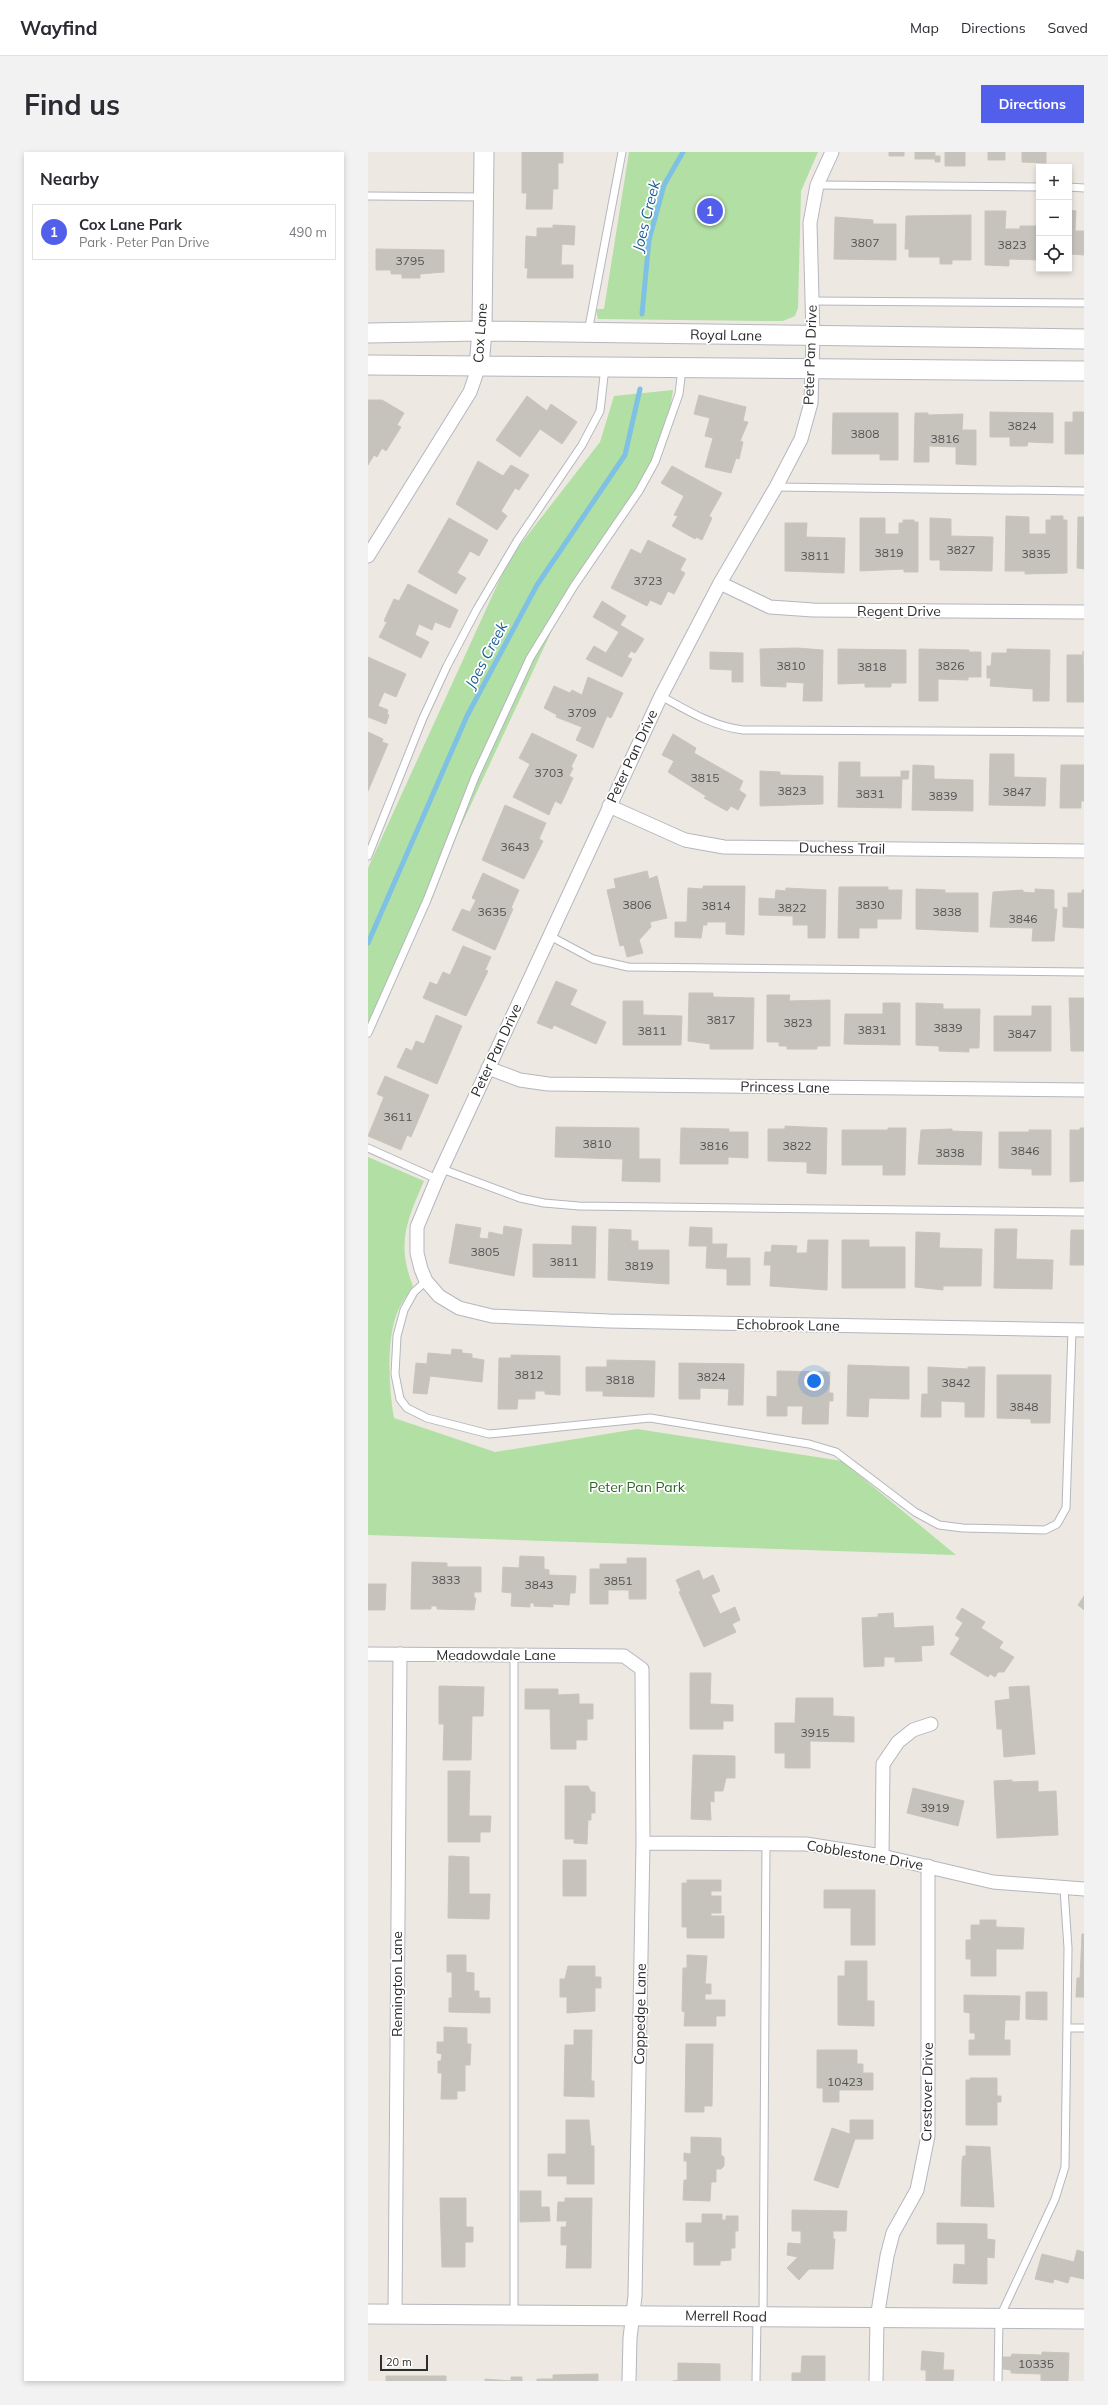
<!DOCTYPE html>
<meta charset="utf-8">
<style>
body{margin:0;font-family:Mulish,sans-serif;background:#f2f2f3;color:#2b2b33}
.controls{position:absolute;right:12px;top:12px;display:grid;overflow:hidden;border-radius:0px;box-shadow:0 2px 6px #0003}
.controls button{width:36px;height:36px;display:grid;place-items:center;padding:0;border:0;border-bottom:1px solid #e1e1e2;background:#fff;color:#2b2b33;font:20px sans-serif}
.scale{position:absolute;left:12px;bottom:10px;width:48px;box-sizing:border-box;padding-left:4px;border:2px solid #2d2d2d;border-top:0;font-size:11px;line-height:14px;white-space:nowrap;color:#2d2d2d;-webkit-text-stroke:3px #fff;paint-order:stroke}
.you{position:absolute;left:446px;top:1229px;width:14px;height:14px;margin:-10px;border:3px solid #fff;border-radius:50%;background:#1a73e8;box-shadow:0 0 0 6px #1a73e833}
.badge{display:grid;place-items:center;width:26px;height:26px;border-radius:50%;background:#515feb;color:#fff;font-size:13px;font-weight:700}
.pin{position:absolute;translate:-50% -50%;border:2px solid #fff;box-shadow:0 1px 4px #0006}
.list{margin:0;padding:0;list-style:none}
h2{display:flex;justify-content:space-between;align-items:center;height:52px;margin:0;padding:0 16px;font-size:17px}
h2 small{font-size:13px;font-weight:400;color:#7c7c81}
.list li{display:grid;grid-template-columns:26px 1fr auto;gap:12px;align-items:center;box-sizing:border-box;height:56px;margin:0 8px 8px;padding:0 8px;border:1px solid #e1e1e2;border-radius:0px}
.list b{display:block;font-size:15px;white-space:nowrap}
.list p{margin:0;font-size:13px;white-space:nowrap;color:#7c7c81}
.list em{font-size:13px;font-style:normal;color:#7c7c81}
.icon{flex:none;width:22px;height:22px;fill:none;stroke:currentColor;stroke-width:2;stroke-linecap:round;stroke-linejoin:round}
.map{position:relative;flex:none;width:716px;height:2229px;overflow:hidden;border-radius:0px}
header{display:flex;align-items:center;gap:24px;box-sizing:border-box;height:56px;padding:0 20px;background:#fff;border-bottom:1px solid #e1e1e2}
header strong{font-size:19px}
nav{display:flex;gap:22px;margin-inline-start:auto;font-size:14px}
.intro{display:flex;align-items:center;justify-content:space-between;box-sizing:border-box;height:96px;padding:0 24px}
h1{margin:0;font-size:28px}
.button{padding:10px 18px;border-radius:0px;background:#515feb;color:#fff;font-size:14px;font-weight:700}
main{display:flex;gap:24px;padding:0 24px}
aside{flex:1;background:#fff;border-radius:0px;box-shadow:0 2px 6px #0003}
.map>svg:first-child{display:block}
.green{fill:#b2dfa3}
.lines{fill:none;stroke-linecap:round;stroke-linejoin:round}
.stream{stroke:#7fc0e5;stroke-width:5}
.building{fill:#c6c3bd;stroke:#c9c5bb}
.lane-casing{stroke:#b5b6bf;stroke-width:9}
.street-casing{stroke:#b5b6bf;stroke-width:15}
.secondary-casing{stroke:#b5b6bf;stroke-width:21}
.lane{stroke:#fff;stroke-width:7}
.street{stroke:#fff;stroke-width:13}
.secondary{stroke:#fff;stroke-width:19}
.labels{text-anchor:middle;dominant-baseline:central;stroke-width:3.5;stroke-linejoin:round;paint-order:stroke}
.number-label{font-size:12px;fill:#535251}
.street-label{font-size:14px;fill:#2d2d2d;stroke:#fff}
.park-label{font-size:14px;fill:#2a6622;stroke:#fff}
.water-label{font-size:15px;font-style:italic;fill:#1a5f95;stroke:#fff}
</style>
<header>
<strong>Wayfind</strong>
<nav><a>Map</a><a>Directions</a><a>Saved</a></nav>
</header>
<div class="intro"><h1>Find us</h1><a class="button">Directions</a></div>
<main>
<aside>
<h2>Nearby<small></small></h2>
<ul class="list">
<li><span class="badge">1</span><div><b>Cox Lane Park</b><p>Park · Peter Pan Drive</p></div><em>490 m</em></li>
</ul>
</aside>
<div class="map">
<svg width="716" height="2229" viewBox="0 0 716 2229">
<rect width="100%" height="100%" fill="#ede9e2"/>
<path class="green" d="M261 0H450L433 39 430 156 427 164 415 169H400L230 167 228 157H236Z
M305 238 296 296 205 433 0 874V716L141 407 232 290 246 244Z
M0 1005 56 1029C39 1068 28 1092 45 1134 40 1142 33 1151 29 1161 18 1189 21 1237 26 1266L127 1300 269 1277 474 1309 588 1403 0 1383Z"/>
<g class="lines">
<path class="stream" d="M274 162 281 88 296 33 315 0
M0 791 99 564 169 433 257 303 272 237"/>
</g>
<path class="building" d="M154 0H195V11H190V37H185L184 57H158L159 41H154Z
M521 0H536V4H521Z
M547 0H567V4H572V10H567V7H547Z
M577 0H597V14H577Z
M620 0H637V8H620Z
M654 0H678V11L654 10Z
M701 58 708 59 707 79H716V103L701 102Z
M617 59H638L637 77H652V74H671V108L641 107V114L617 113Z
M603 63V108H584V112H572V105H541V97H537L538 64Z
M467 65 505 68V72H528V108L466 107Z
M185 73 207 74 206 93 194 92 193 113H205V126H159L160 116H157L158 84 169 85V76H185Z
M8 97 76 98V120L52 122V126H34V122H23V118H8Z
M331 243 378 255 375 269 380 270 372 289 375 290 371 307 368 306 363 321 337 315 345 286 337 284 342 266 326 262Z
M159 244 179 259 183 252 209 270 194 292 172 277 152 305 128 288Z
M0 248H14L36 261 29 273 33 275 18 299 14 296 9 305 6 303 0 313Z
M622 260 685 261V291L660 290 659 294H642V285H622Z
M705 260H716V302H697V270H705Z
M465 261H530V308H512V302H464Z
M547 261H560V263L595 262 594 278H608V313L588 312V295L561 294V310H546Z
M110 309 135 324 143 313 161 323 151 338 147 336 133 359 139 364 129 378 88 352Z
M304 314 354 341 341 364 344 366 334 388 328 385 327 387 304 374 310 364 306 363 316 344 293 331Z
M638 364 661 365V382H678V368H683V364H695V368H699V421L657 422V419H637Z
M710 365H716V417L709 416Z
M81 366 120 388 111 404 102 399 89 421 98 426 88 442 50 420Z
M492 366H517V382H531V371H535V368H546V370H550V420H536V417L492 419Z
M562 366 583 367V384L625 385 624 419 572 418V408H562Z
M417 371H439L438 385 477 386 476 421 417 419Z
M280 388 318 407 312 418 317 421 306 442 300 439 293 453 282 448 279 454 243 436 263 397 273 402Z
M40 432 90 458 82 476 67 470 64 478 51 472 47 483 61 490 53 506 11 485 19 470 16 469 26 447 31 449Z
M234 449 258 464 252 473 276 487 267 501 263 499 259 505 264 507 254 525 218 507 226 494 238 501 251 480 225 465Z
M429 496 455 498 454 549H435L436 531 418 530V535L393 534 392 497Z
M470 497 538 498V531H523V535H497V531L470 532Z
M551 497 601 498V500H613V525H600V528L570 527V549H551Z
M639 497 682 498 681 549H665V537L622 534 623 526H619V514H623L624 501H639Z
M715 499 716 550H699V503H715Z
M342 500 375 501V530H364V518L342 517Z
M0 505 38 522 28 545 16 540 10 554 20 558 19 562 21 563 18 572 0 565Z
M220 525 255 541 243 566 239 564 225 596 208 588 214 575 188 565 189 563 176 556 186 534 202 541 204 538 214 543Z
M0 580 15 587 14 590 20 592 0 639Z
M164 581 209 603 203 615 205 616 201 624 205 626 193 652 187 649 181 663 145 645 162 612 151 606Z
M305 582 328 596 326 601 375 629 371 638 378 643 370 658 363 654 359 659 336 646 338 644 300 620 306 609 294 603Z
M622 602H646V625L678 626 677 654 621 653Z
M471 610H492V625H533V619H541L540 627H534L533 656 470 655Z
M545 613 566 614V627L605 628V659L544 658Z
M693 613H716V649H713V656H692Z
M392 619 412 620V623L455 624V652L392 654Z
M137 653 178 671 171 687 175 689 156 727 114 708Z
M279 719 281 727 289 724 299 766 282 770 283 775 271 788 275 801 259 805 256 793 252 794 239 738 248 736 246 727Z
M115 721 151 738 143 756 145 757 127 798 84 778 94 757 102 760 108 748 104 746Z
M335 734H377L376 783 358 782V770H339V773H335L333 786 307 785V770H319L320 736 335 737Z
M471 735H520V738H534L533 767H509V776H491V786H470Z
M418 736 458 738 457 786H440V773H425V764L391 763V746L407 747 408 738 418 739Z
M548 737 577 738V741H610V780L548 777Z
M667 737 686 738V757H689L686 789H664L665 776 622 775 625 740 655 738V740L667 741Z
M714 738H716V776L695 775V755L700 756V741H714Z
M95 794 123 805 117 818 120 819 98 864 55 846 62 830 69 833 75 820 82 823Z
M188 829 209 838 202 853 238 870 228 892 186 873 184 877 169 871Z
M321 841H345V845L386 846 385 897H342V892L320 889Z
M399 843H422L421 849 462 848V894H449V897H419V894H411V890H399Z
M701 846H716V899H703Z
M255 849H275V863L314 864 313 893H255Z
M515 851H532V893L476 892 477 862H515Z
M548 851 575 852V857H612L611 896H601V900L571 899V894L548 893Z
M664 854H683V899H626V864H664Z
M68 863 94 874 69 932 29 915 38 896 44 899 48 889 56 892Z
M17 924 61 943 43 985 39 983 33 998 0 984 16 945 9 942Z
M417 974 459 976 458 1022 439 1021V1010L400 1009V977H417Z
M188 975 271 976V1007H292V1030L254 1029 255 1007 187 1005Z
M313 976 361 977V980H380V1006L360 1005V1012H312Z
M520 976H538L537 1023H515V1013H474V978H520Z
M712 976H716V1029L702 1030V978H712Z
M584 977V979L614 980 613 1013 550 1012 553 978Z
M661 978H683V1023H664V1017L631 1016V980H661Z
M88 1072 113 1076 111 1086 120 1087 121 1080 135 1083 136 1074 154 1077 146 1124 81 1111Z
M204 1074 228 1075 227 1126 165 1125V1092L204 1093Z
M322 1075 344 1076V1092H359L358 1106H382V1133H359V1117L338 1116 339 1094H321Z
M241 1077 263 1078V1089H270V1098H301V1132L240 1128Z
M627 1077H649L648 1107 685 1108 684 1137 626 1136Z
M703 1078H716V1113H702Z
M548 1080 572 1081 571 1096 614 1097 613 1134H575V1138L547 1135Z
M440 1088H460L459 1138 402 1134 403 1113H396L397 1100H403L404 1093 429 1094 428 1101H439Z
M474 1088H501V1095H537V1136H474Z
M84 1197 94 1198V1201L104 1202V1206L116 1208 114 1230 62 1224 59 1242 45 1241 48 1211 59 1212 60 1201 83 1203Z
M143 1203 192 1204V1243L177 1242V1239H167V1247H150L149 1257H130L131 1206H143Z
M239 1208 287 1209 286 1245 235 1244V1239H218V1215H239Z
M311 1211 376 1212 375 1253H360L361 1237 332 1236V1247H311Z
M480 1213 541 1215V1247L501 1246 500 1265 479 1264Z
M560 1215 600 1217V1215H617L616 1265H597V1250L573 1249V1265H553L554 1242H560Z
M409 1219 462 1220 461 1241H465V1249H461L460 1272H434L435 1254H419V1264H399V1244L409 1245Z
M629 1223H683L682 1271H663V1267L629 1266Z
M152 1404 176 1405V1417L181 1418V1423L208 1424 207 1441H202L201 1453 185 1452V1455L166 1454V1451H162V1455L143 1454 144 1441 134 1440 135 1415 151 1416Z
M259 1406H278V1447H261V1438H240V1452H222V1417H232V1412H259Z
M44 1410 79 1411V1415H113V1440H106V1446H108L106 1458 69 1457V1454H63V1457H43Z
M331 1418 335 1428 345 1423 352 1439 343 1443 352 1462 367 1455 372 1468 364 1472 368 1480 336 1495 311 1440 313 1439 308 1428Z
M0 1432H18L17 1458H0Z
M716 1444V1458L710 1453Z
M594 1456 617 1470 613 1476 635 1490 631 1496 646 1505 636 1520H630L627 1525 622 1522 620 1525 582 1502 592 1486 587 1483 595 1471 588 1466Z
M525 1461 526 1476 565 1474 566 1493 553 1494 554 1509 527 1510V1505H516V1514L496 1515 494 1466 510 1465V1462Z
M322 1521H343L342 1552 365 1553V1569H355V1577H322Z
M71 1534 116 1535 115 1564H104L103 1608H75L76 1572H71Z
M661 1534 667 1602 636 1605 634 1577H629L627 1549 642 1547 641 1535Z
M157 1537H190V1543L211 1542V1552H225V1567H219V1588H208V1597H183L182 1557H157Z
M428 1546H465V1564L486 1565V1590L442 1589V1616H417V1601H407V1571H427Z
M325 1603 367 1604V1626H358L355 1639H346V1650L342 1649 343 1668 323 1667Z
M80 1619H102L101 1664H123L122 1680H112V1690H80Z
M644 1628V1630L670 1629V1640L688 1639 690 1683 629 1686 626 1629Z
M197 1634H220L223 1640H227V1661H223V1668H220L219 1692 206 1691V1687H197Z
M545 1636 596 1649 590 1674 539 1661Z
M81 1704 101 1705V1742H122L121 1767 80 1766Z
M195 1708H218V1744H195Z
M319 1728H353V1739H343V1744H353V1761H343V1764H356V1786H319V1775H314V1731H319Z
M456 1738H507V1793H483V1756H456Z
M612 1768H628V1775L656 1776 655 1797H628V1824H603V1807H598V1788H603V1773H612Z
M714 1782H716V1845H708L709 1826H712Z
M79 1803H98V1820L106 1821V1839H111V1846H122V1861L81 1860V1846H84V1820H79Z
M319 1803 339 1804 337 1832H343V1842H337V1848H357V1864H348V1874H316L317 1860 314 1859 315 1816H319Z
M477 1809H499V1849H506V1874L470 1873V1824H477Z
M200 1814H227V1825H233V1836H227V1859L199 1861V1845H192V1827H197Z
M658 1840H679V1868L658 1867Z
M596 1843 652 1844 651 1868H637L636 1888H642V1903H601V1888H607V1881H602V1861L596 1860Z
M76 1875 99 1876V1892H103L102 1913H97V1939H89V1947H73L74 1921H70V1909H73L74 1902 69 1901V1890H76Z
M206 1878H224L223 1929H226V1945L196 1944 197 1893H206Z
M318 1892H345L344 1954H336V1960H317Z
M449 1898H489V1912H495V1921H505V1938H471V1950H455V1936H449Z
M602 1926H629V1944H633V1950H629V1973H598V1928H602Z
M198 1968H221L223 1994H226V2032H199V2024H180V2002H198Z
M482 1968H505V1987H487L470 2036 446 2028 464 1976 482 1982Z
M323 1985 353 1986V2003L356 2005V2014L353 2017H348V2030H343L342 2049 315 2048 316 2028H319V2009H316V2001L323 2002Z
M598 1994 622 1995 626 2055 593 2054 594 2010 595 2004H598Z
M152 2039H173V2055H181L182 2069 152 2070Z
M72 2046H98V2075H105V2090H97V2115H74Z
M197 2046H224L223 2116H198L199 2093H193V2075H198L199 2069H189L190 2050H197Z
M424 2058 479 2059 478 2079H465V2087H467L465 2117H441L431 2128 419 2116 430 2105 419 2103 420 2091 433 2092V2079H424Z
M334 2062H354V2068H358V2064H370V2079H367V2096H363V2108L352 2109V2113H326V2090H318V2071H334Z
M569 2071 619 2072V2087L627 2088 626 2106 619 2105V2132L585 2131 586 2112 597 2113V2092H569Z
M709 2098 716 2100V2127L702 2124 700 2131 686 2127 685 2131 667 2127 674 2102 706 2110Z
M554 2199 576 2201 575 2218H586L585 2229H558V2218H553Z
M674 2200 701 2201 700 2229H673V2222L643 2221V2218L635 2217V2205H643L644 2202 674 2203Z
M434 2204H457V2229H424V2221H433Z
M310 2211 352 2212V2229H305L310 2228Z
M230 2222V2229H169V2227H185V2223Z
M18 2224H78V2229H18Z
M143 2225H154V2229H117V2227L143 2229Z"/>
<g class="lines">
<defs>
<path id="lane" d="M449 33 671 35
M701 35 716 36
M0 44 115 45
M444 149 716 151
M220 180 254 0
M408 335 716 339
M293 544C320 559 344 574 375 578L716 580
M0 704 55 566 79 514 109 457 149 389 214 293 232 259 237 215
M182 784 225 807 260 815 716 820
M0 881 59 748 107 625 162 506 206 434 271 339 287 310 311 242 314 217
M0 996 69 1027
M74 1017 152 1046 176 1051 211 1054 716 1060
M58 1129 46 1140 36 1158 29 1184 27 1222 32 1247 39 1256 59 1266 121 1282 282 1266 441 1292 468 1300 547 1360 571 1373 595 1376 677 1378 689 1372 698 1356 704 1178
M146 1503V2162
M699 1876H716
M395 2165 398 1691
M388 2229 389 2165
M630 2229 631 2167 687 2047 697 2015 700 1796 696 1737"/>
<path id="street" d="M464 0 449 33 442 71 445 184 443 251 433 287 408 335 352 431 293 544 69 1027 49 1075V1101L53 1117 58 1129 71 1144 91 1156 124 1164 241 1169 716 1178
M0 404 102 240 111 214
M352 431 402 455 445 458 716 460
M241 654 317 688 356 695 716 699
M120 916 152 928 180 932 716 938
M0 1502 256 1504 274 1517 275 1691 267 2144 262 2186 261 2229
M275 1691 438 1692 514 1704 625 1730 716 1737
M514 1704 515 1612 530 1590 545 1578 563 1572
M27 2162 32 1502
M508 2229 509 2166 519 2104 525 2081 549 2038 560 1984V1714"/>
<path id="secondary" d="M0 181 114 179 716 187
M0 213 716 219
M111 214 114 179 116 0
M0 2162 716 2167"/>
</defs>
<use href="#lane" class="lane-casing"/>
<use href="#street" class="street-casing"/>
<use href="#secondary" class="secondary-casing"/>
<use href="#lane" class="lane"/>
<use href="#street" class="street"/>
<use href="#secondary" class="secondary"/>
</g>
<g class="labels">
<g class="number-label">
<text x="497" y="90">3807</text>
<text x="644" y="92">3823</text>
<text x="42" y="108">3795</text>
<text x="654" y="273">3824</text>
<text x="497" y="281">3808</text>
<text x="577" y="286">3816</text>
<text x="593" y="397">3827</text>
<text x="521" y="400">3819</text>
<text x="668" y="401">3835</text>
<text x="447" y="403">3811</text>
<text x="280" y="428">3723</text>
<text x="423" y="513">3810</text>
<text x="582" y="513">3826</text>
<text x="504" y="514">3818</text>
<text x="214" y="560">3709</text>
<text x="181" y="620">3703</text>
<text x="337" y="625">3815</text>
<text x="424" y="638">3823</text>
<text x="649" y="639">3847</text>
<text x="502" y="641">3831</text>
<text x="575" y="643">3839</text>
<text x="147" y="694">3643</text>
<text x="269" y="752">3806</text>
<text x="502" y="752">3830</text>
<text x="348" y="753">3814</text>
<text x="424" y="755">3822</text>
<text x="124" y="759">3635</text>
<text x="579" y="759">3838</text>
<text x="655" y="766">3846</text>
<text x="353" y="867">3817</text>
<text x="430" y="870">3823</text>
<text x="580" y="875">3839</text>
<text x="504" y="877">3831</text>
<text x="284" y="878">3811</text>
<text x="654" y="881">3847</text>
<text x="30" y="964">3611</text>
<text x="229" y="991">3810</text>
<text x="346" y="993">3816</text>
<text x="429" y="993">3822</text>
<text x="657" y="998">3846</text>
<text x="582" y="1000">3838</text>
<text x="117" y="1099">3805</text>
<text x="196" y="1109">3811</text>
<text x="271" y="1113">3819</text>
<text x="161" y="1222">3812</text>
<text x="343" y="1224">3824</text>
<text x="252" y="1227">3818</text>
<text x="588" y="1230">3842</text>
<text x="656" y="1254">3848</text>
<text x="78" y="1427">3833</text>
<text x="250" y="1428">3851</text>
<text x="171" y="1432">3843</text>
<text x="447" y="1580">3915</text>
<text x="567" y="1655">3919</text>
<text x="477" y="1929">10423</text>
<text x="668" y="2211">10335</text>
</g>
<g class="street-label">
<text transform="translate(112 181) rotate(-86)">Cox Lane</text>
<text transform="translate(358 183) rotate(1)">Royal Lane</text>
<text transform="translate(442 203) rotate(-88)">Peter Pan Drive</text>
<text x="531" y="459">Regent Drive</text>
<text transform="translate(264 604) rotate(-65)">Peter Pan Drive</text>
<text transform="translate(474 696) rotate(1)">Duchess Trail</text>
<text transform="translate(128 898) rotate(-65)">Peter Pan Drive</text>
<text transform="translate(417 935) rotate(1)">Princess Lane</text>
<text transform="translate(420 1173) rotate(1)">Echobrook Lane</text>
<text x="128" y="1503">Meadowdale Lane</text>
<text transform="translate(497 1703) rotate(10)">Cobblestone Drive</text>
<text transform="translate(29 1832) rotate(-90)">Remington Lane</text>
<text transform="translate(272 1862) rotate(-89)">Coppedge Lane</text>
<text transform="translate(559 1940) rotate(-89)">Crestover Drive</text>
<text transform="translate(358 2164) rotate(1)">Merrell Road</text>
</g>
<g class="park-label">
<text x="269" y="1335">Peter Pan Park</text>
</g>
<g class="water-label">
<text transform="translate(278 64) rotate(-76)">Joes Creek</text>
<text transform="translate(118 503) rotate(-62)">Joes Creek</text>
</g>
</g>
</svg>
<div class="controls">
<button>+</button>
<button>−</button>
<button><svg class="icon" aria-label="locate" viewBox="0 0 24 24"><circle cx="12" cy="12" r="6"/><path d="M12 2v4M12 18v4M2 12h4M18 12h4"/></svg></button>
</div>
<div class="scale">20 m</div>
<div class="you"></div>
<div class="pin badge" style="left:342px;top:59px">1</div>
</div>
</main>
